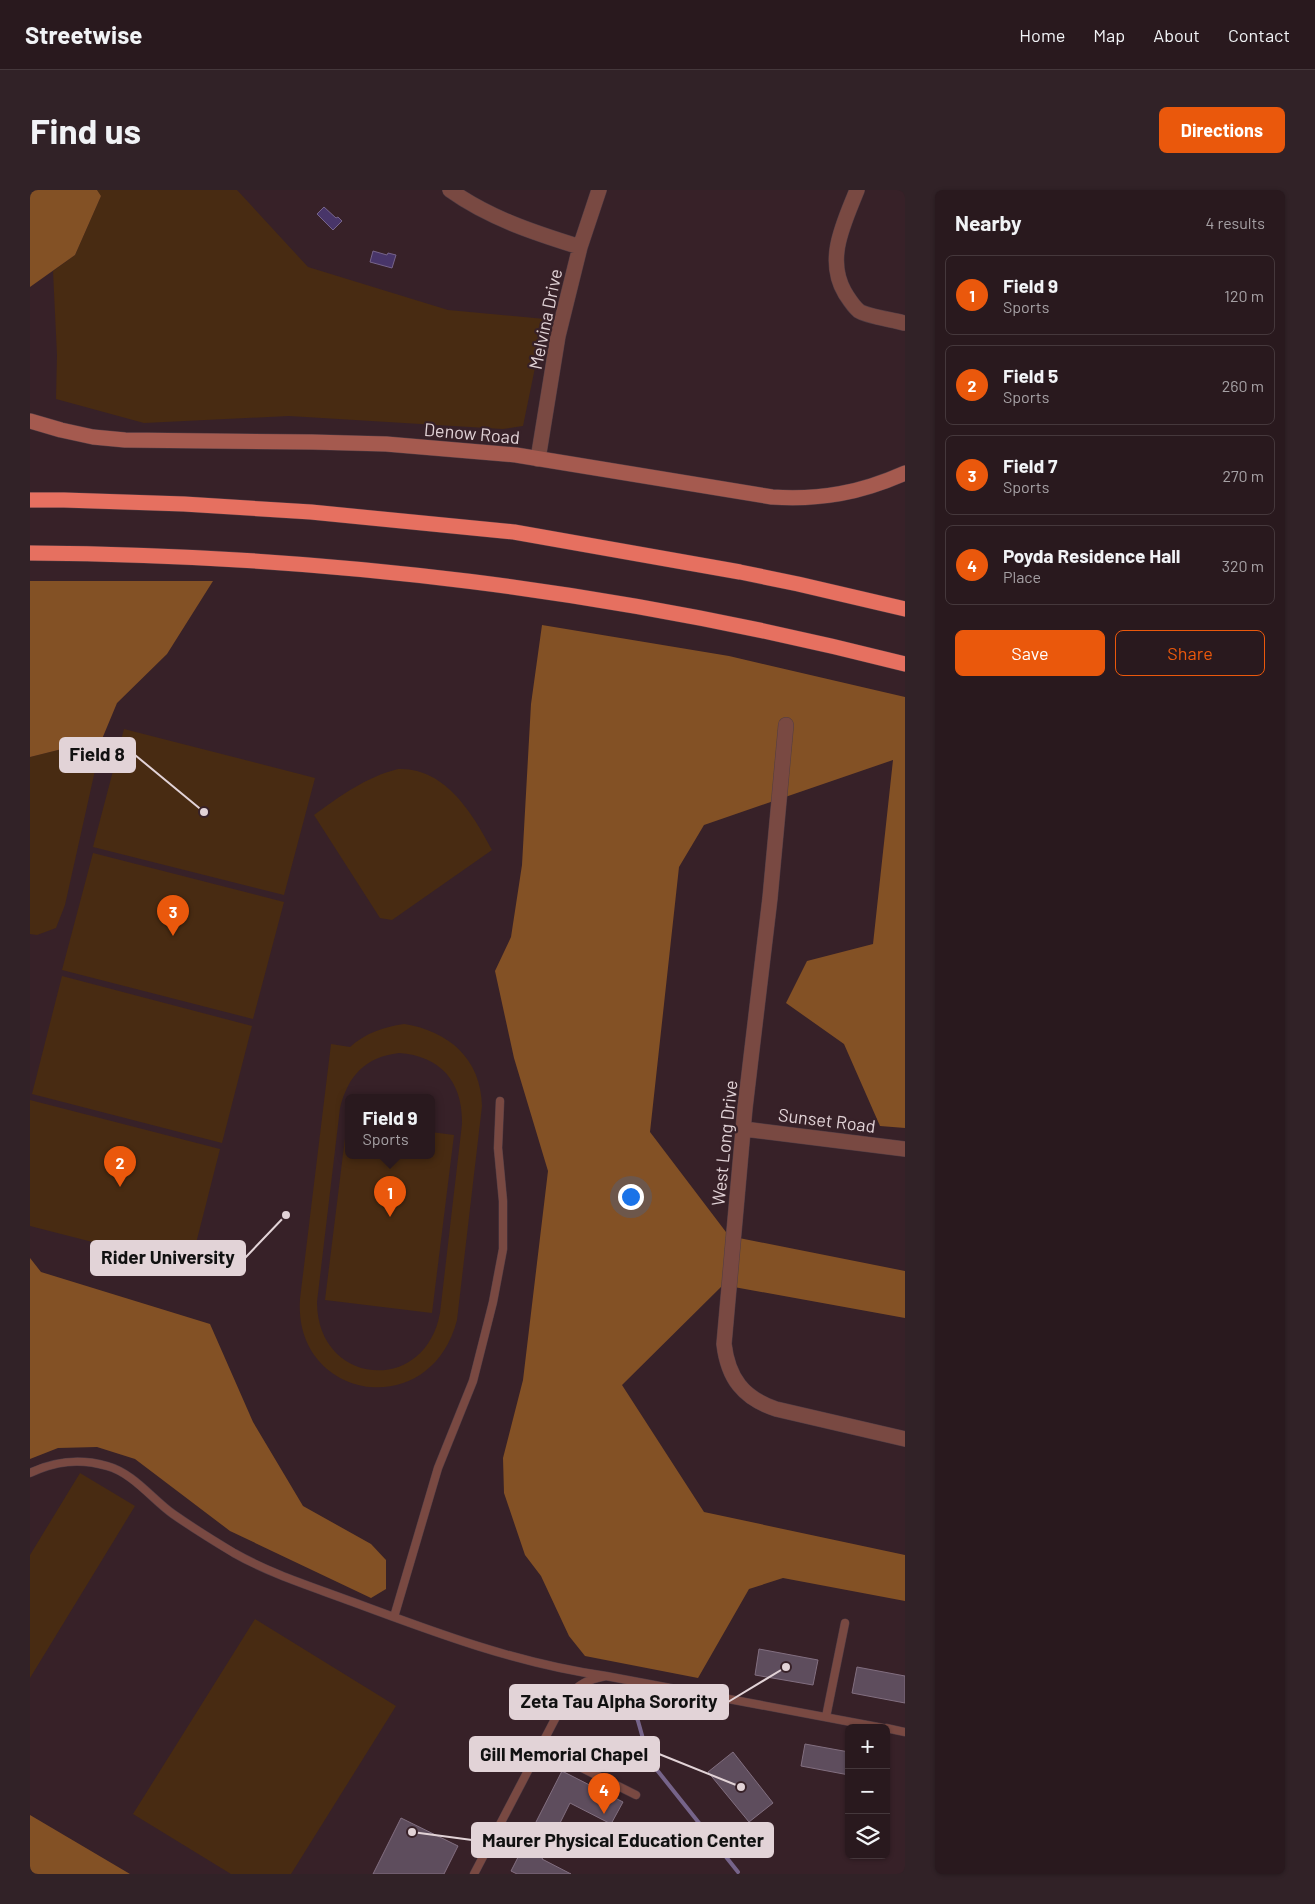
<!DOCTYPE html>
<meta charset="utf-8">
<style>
body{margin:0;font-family:Barlow,sans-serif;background:#312227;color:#f1f3f6}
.controls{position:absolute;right:15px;bottom:15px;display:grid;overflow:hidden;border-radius:8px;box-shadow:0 1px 4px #0004}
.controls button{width:45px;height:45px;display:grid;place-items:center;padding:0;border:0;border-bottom:1px solid #45383c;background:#29191e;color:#f1f3f6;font:25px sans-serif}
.you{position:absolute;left:600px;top:1006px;width:18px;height:18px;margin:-12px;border:4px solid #fff;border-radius:50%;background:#1a73e8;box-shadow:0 0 0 8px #1a73e833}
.badge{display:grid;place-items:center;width:32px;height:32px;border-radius:50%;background:#ea580c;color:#fff;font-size:16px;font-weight:700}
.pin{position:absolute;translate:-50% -41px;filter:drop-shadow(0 1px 2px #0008)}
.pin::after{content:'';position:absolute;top:26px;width:18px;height:15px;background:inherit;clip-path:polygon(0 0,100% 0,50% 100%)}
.popup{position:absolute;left:315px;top:904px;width:90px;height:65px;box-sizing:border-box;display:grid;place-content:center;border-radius:8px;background:#29191e;filter:drop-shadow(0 1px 4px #0005);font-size:16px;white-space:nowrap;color:#a5a0a4}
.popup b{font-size:19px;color:#f1f3f6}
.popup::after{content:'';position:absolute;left:50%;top:100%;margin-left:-10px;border:10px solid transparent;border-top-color:#29191e}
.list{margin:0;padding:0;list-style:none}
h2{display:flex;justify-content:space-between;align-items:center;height:65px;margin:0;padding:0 20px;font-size:21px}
h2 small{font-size:16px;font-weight:400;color:#a5a0a4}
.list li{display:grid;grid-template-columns:32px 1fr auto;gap:15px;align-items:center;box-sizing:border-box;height:80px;margin:0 10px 10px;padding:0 10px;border:1px solid #45383c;border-radius:8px}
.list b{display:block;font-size:19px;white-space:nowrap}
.list p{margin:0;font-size:16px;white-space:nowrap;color:#a5a0a4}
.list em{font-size:16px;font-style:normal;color:#a5a0a4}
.actions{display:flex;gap:10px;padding:15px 20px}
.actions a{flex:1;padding:11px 0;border:1px solid #ea580c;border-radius:8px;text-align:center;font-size:18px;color:#ea580c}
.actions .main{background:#ea580c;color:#fff}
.icon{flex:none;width:28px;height:28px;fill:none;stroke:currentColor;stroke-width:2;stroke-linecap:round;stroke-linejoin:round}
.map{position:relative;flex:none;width:875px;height:1684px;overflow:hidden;border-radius:8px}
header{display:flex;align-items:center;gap:30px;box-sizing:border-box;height:70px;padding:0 25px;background:#29191e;border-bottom:1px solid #45383c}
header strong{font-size:24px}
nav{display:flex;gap:28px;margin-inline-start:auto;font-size:18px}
.intro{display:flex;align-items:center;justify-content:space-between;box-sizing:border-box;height:120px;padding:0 30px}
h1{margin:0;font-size:35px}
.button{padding:12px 22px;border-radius:8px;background:#ea580c;color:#fff;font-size:18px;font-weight:700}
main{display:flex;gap:30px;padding:0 30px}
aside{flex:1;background:#29191e;border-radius:8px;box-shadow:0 1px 4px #0004}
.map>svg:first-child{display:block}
.green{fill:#482b12;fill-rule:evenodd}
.forest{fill:#835125}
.water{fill:#483569;stroke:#76648a}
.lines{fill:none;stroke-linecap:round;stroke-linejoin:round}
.stream{stroke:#76648a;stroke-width:4}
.building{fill:#5e4d5d;stroke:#826f80}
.lane-casing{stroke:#523d44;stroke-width:9}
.street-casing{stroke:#523d44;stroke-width:16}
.secondary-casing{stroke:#523d44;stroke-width:16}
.highway-casing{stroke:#523d44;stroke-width:16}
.lane{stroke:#794942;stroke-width:8}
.street{stroke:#794942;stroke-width:15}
.secondary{stroke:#a55a4f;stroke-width:15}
.highway{stroke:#e67060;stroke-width:15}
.labels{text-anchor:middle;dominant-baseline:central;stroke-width:4.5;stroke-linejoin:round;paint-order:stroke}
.street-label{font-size:18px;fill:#e2d3d7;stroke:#372128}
.leader{fill:none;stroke:#e2d3d7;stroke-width:2}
.callout-dot{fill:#e2d3d7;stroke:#372128;stroke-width:2}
.callout{fill:#e2d3d7;stroke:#e2d3d7;stroke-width:2}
.callout-label{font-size:19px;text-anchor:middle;font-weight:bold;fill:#111}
</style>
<header>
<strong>Streetwise</strong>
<nav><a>Home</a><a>Map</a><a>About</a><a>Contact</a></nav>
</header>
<div class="intro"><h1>Find us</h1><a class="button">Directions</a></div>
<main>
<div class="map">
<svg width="875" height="1684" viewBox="0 0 875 1684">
<rect width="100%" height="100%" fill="#372128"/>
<path class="green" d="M67 0H207L278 77 418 120 515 129 493 236 473 239 259 226 114 233 26 209 27 165 23 81 45 65 71 6Z
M94 539 285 588 254 705 63 657Z
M72 549 35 715 26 738 7 745 0 744V567Z
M368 579C415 577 443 624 462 660L362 730 350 728 284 625C310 606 336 587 368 579Z
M63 663 254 712 223 829 32 780Z
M32 786 222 836 192 953 2 904Z
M374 834C419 841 451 869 452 916L427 1130C400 1234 263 1210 270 1109L301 854 320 857C336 843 353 837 374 834ZM369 863C411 866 433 892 432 934L410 1123C395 1206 287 1196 287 1112L310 918C318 886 335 867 369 863Z
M0 910 190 959 160 1077 0 1036Z
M317 932H319V966H401V942L424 945 402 1123 295 1110Z
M50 1283 105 1316 0 1488V1365Z
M225 1429 366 1516 261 1684H201L103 1624Z"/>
<path class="forest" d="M0 0H67L71 6 45 65 0 97Z
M0 391H183L137 464 87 513 72 549 0 567Z
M512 435 699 466 875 507V938L850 936 814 854 756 813 777 771 843 754 863 570 674 635 649 677 620 942 699 1046 875 1081V1128L693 1095 592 1195 674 1322 875 1365V1411L753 1388 719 1399 668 1488 555 1466 539 1446 511 1386 495 1365 474 1303 473 1268 493 1190 518 981 484 868 465 781 481 747 492 675 501 514Z
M0 1068 11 1082 180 1134 223 1232 273 1316 341 1354 356 1370V1399L341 1408 200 1341 105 1269 67 1257 28 1258 0 1269Z
M0 1625 100 1684H0Z"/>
<path class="water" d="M294 17 306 28 308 27 312 31 303 40 287 24Z
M343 61 357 65 358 63 366 65 362 78 340 72Z"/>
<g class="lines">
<path class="stream" d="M597 1504 608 1531 619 1570 708 1682"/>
</g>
<path class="building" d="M729 1459 788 1470 783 1495 725 1485Z
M827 1477 875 1486V1513L822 1503Z
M775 1554 819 1562V1585L771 1576Z
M703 1562 743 1613 719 1632 678 1582Z
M532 1581 593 1612 581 1634 540 1613 512 1669 541 1684H487L481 1681Z
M371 1628 428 1656 414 1684H343Z"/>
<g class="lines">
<defs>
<path id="lane" d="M0 1283C25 1271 49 1268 77 1276 103 1283 122 1309 143 1324 163 1338 184 1351 204 1363 241 1384 283 1397 323 1412 406 1443 489 1474 576 1486
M364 1427 408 1278 443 1191 463 1112 473 1059V1011L468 958 470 911
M796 1527 815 1433
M856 1538 875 1542
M510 1557 606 1605
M444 1684 536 1508C550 1493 557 1490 576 1486L853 1538"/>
<path id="street" d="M420 0C459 28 505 43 550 57
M827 0C814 33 795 69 815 103 819 109 823 116 829 121 836 126 864 130 874 133
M508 269 528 146 550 57 569 0
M756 535 740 708 715 918 694 1154C698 1188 713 1208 746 1219L875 1249
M714 939 875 959"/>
<path id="secondary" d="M0 231 31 240 63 247 95 250 282 252 356 254 486 265 742 307C791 310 830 303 875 283"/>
<path id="highway" d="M0 310H34L154 314 281 322 484 342 710 382 768 394 875 419
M0 363C299 365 585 400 875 474"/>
</defs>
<use href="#lane" class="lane-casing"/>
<use href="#street" class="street-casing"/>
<use href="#secondary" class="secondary-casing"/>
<use href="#highway" class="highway-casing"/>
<use href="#lane" class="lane"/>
<use href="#street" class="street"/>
<use href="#secondary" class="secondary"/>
<use href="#highway" class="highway"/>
</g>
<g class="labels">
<g class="street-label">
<text transform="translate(515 129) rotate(-78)">Melvina Drive</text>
<text transform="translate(442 243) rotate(5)">Denow Road</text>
<text transform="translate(797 930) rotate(7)">Sunset Road</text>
<text transform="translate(694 953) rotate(-84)">West Long Drive</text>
</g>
</g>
<path class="leader" d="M174 622L105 565M256 1025L215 1068M756 1477L698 1512M711 1597L629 1564M382 1642L442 1650"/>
<g class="callout-dot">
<circle cx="174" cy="622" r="5"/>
<circle cx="256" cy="1025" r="5"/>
<circle cx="756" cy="1477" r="5"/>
<circle cx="711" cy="1597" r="5"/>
<circle cx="382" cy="1642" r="5"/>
</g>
<g class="callout">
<rect x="30" y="548" width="75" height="34" rx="5"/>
<rect x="61" y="1051" width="154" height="34" rx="5"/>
<rect x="480" y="1495" width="218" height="34" rx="5"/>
<rect x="440" y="1547" width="189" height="34" rx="5"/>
<rect x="442" y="1633" width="301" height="34" rx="5"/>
</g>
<g class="callout-label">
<text x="67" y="571">Field 8</text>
<text x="138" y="1074">Rider University</text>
<text x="589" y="1518">Zeta Tau Alpha Sorority</text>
<text x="534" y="1571">Gill Memorial Chapel</text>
<text x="593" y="1657">Maurer Physical Education Center</text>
</g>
</svg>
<div class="controls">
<button>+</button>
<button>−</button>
<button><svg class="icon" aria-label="layers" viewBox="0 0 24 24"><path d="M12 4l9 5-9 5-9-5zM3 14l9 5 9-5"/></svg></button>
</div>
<div class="you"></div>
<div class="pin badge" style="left:360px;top:1027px">1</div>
<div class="popup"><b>Field 9</b>Sports</div>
<div class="pin badge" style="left:90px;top:997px">2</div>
<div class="pin badge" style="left:143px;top:746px">3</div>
<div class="pin badge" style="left:574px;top:1624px">4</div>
</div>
<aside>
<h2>Nearby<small>4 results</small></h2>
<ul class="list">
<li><span class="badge">1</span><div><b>Field 9</b><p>Sports</p></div><em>120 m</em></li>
<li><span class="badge">2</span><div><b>Field 5</b><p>Sports</p></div><em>260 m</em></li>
<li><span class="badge">3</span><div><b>Field 7</b><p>Sports</p></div><em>270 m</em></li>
<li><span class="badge">4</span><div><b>Poyda Residence Hall</b><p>Place</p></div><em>320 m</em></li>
</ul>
<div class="actions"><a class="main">Save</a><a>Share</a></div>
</aside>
</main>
